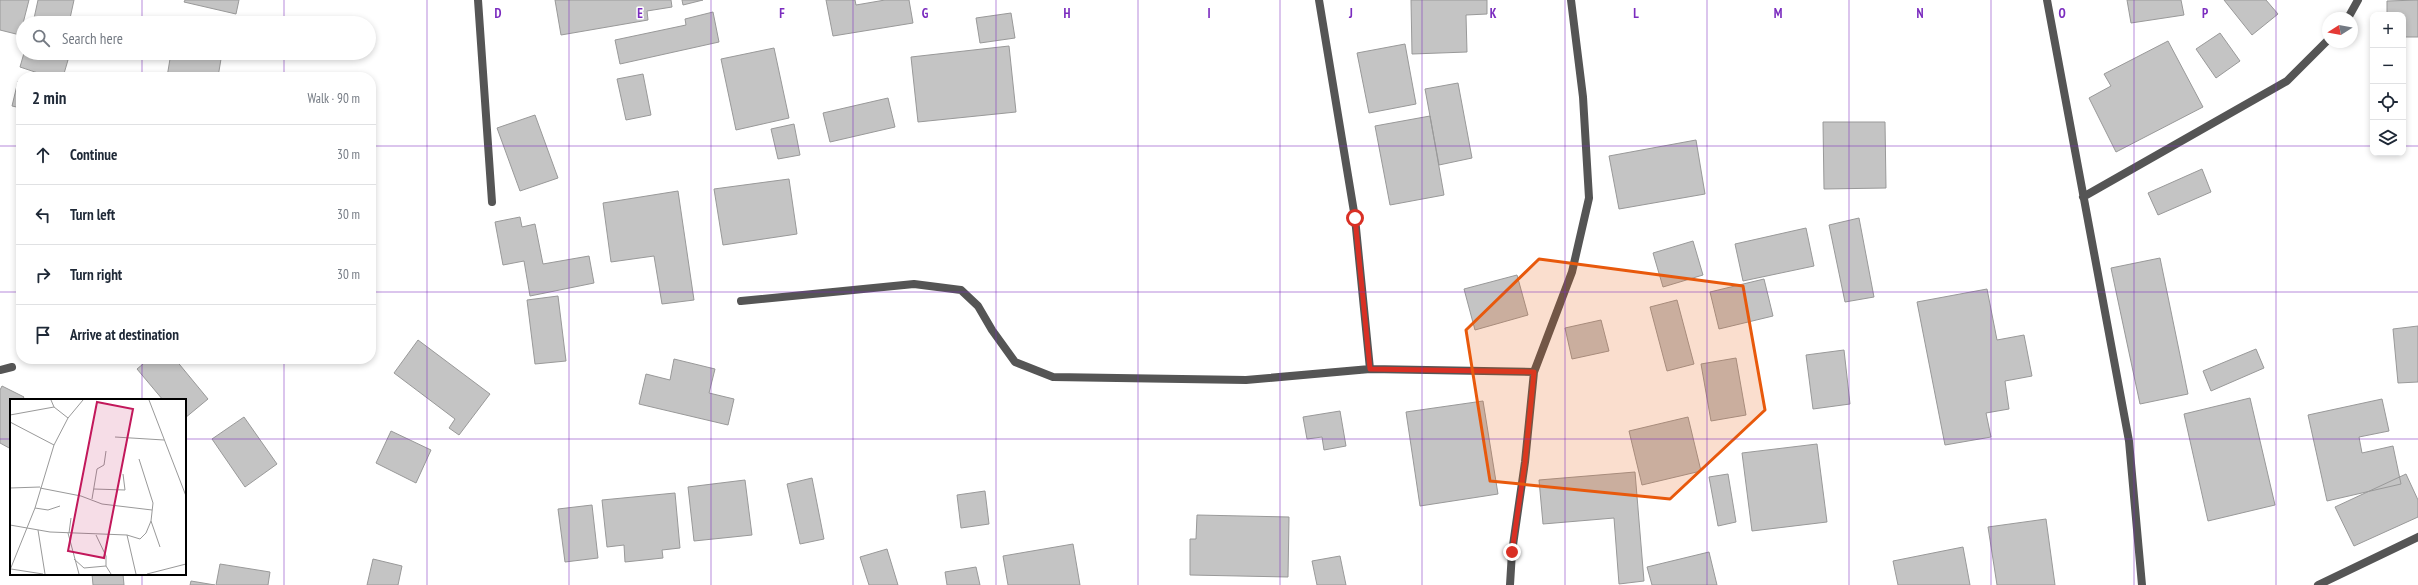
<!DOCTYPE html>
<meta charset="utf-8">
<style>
body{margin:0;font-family:"PT Sans Narrow",sans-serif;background:#f6f6f7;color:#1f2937}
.controls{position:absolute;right:12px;top:12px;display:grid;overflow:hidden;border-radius:8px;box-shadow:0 2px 6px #0003}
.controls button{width:36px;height:36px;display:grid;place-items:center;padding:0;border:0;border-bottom:1px solid #e0e1e3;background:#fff;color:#1f2937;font:20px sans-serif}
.compass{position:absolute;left:2322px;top:12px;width:36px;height:36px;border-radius:50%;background:#fff;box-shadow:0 2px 6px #0003;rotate:259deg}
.stop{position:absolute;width:12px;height:12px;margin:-9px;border:3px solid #d93025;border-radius:50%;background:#fff}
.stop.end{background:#d93025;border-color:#fff;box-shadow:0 1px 4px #0008}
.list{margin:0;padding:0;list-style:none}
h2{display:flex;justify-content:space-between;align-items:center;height:52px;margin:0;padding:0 16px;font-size:17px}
h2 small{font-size:13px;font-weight:400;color:#747a83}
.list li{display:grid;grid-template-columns:26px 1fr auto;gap:12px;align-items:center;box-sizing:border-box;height:60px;padding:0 16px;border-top:1px solid #e0e1e3}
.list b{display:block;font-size:15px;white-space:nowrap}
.list em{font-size:13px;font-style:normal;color:#747a83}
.icon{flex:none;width:22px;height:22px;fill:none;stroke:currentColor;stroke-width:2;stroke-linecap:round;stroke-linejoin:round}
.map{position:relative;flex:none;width:2418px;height:585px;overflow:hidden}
.search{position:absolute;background:#fff;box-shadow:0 2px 6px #0003;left:16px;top:16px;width:360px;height:44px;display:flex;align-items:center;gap:10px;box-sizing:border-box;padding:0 14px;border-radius:22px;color:#747a83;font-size:15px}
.panel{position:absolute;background:#fff;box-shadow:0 2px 6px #0003;left:16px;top:72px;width:360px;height:292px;border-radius:16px}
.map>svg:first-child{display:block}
.building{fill:#c4c4c4;stroke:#999}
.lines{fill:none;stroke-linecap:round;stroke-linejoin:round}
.minor{stroke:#555;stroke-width:8}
.route{stroke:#d93025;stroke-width:5}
.marked{fill:#e8590c;fill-opacity:0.2;stroke:#e8590c;stroke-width:3;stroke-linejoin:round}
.grid{fill:none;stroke:#7b2cbf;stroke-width:1;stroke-opacity:0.55}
.inset-road{fill:none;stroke:#999;stroke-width:1}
.view{fill:#c2185b;fill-opacity:0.15;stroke:#c2185b;stroke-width:2}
.inset-edge{fill:none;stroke:#000;stroke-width:2}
.grid-label{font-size:13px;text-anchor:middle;font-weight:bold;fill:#7b2cbf;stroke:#fff;stroke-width:3;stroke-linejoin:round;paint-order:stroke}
</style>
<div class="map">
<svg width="2418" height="585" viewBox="0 0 2418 585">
<rect width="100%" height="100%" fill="#fff"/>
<path class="building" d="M0 0H29L20 35 0 30Z
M38 0H74L69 23H33Z
M185 0H239L236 14 184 2Z
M555 0H671L672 7 647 11 648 20 561 35Z
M682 0H703L683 5Z
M826 0H855L856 5 885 0H909L913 23 833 36Z
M1411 0H1487V14L1466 15 1467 52 1412 54Z
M2127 0H2181L2184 15 2131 23Z
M2224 0H2266L2278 14 2252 35Z
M2418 0V37H2403V15H2387V1Z
M713 12 719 42 620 64 615 40 686 25 685 19Z
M1011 13 1015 38 980 43 976 18Z
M177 19 197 23H176Z
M2220 33 2240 61 2216 78 2196 49Z
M2168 41 2203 107 2116 152 2089 98 2111 86 2104 74Z
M1405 44 1416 104 1369 113 1357 53Z
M1009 46 1016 112 918 122 911 57Z
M774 48 789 118 736 130 721 59Z
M24 53H44L68 60 63 77H37L38 73 20 67Z
M171 53H222L218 77H167Z
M643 74 651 115 626 120 617 79Z
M18 81 21 82V108L12 106Z
M1458 83 1472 158 1439 165 1425 89Z
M888 98 895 127 830 142 823 113Z
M535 115 558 178 520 191 497 128Z
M1430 116 1444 195 1390 205 1375 126Z
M1823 122H1885L1886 188 1824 189Z
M794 124 800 155 778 159 771 129Z
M371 126 373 177H371Z
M1696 140 1705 194 1619 209 1609 156Z
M2202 169 2211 192 2158 215 2148 193Z
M789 179 797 234 723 245 714 189Z
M678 191 694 300 662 304 654 256 611 262 603 203Z
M520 217 522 227 535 224 543 264 589 256 594 283 530 296 524 261 503 265 495 222Z
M1859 218 1874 297 1845 302 1829 225Z
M1806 228 1814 266 1743 281 1735 244Z
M1693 241 1703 275 1663 287 1653 253Z
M2160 258 2188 394 2140 404 2111 268Z
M1517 275 1528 315 1475 330 1464 289Z
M1764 279 1773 316 1719 329 1710 292Z
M1987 289 1997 340 2024 335 2032 376 2005 381 2009 409 1986 413 1991 437 1945 445 1917 302Z
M558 296 566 361 535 364 527 300Z
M1677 300 1694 364 1667 371 1650 307Z
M1601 320 1609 351 1572 359 1565 328Z
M2418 326V382L2398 383 2393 329Z
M418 340 490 394 459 435 449 428 455 419 394 373Z
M2256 349 2264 368 2211 391 2203 371Z
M1844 350 1850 404 1813 409 1806 355Z
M1736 358 1746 415 1711 421 1701 364Z
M149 359H175L208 399 185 418V400H163L137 369Z
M674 359 715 369 709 393 734 399 728 425 639 404 646 374 670 380Z
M2 386 24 397 22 400H11V449L0 443V390Z
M2250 398 2275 505 2208 521 2184 414Z
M2382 399 2389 431 2359 437 2362 453 2393 446 2401 484 2327 501 2308 415Z
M1483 401 1498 494 1420 506 1406 412Z
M1340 411 1346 446 1324 450 1322 437 1307 439 1303 417Z
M244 417 277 464 245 487 212 439Z
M1688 417 1701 471 1642 485 1629 431Z
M391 431 431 450 416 483 376 463Z
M1817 444 1827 522 1752 531 1742 453Z
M1635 472 1644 581 1619 584 1614 518 1543 524 1539 480Z
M1728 474 1736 522 1718 526 1709 477Z
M2406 474 2418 500V517L2354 546 2335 507Z
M812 478 824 539 800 544 787 484Z
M745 480 752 535 694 541 688 487Z
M985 491 989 524 961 528 957 495Z
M675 493 680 548 662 550 663 558 625 562 624 545 607 547 602 500Z
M592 505 598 558 565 562 558 509Z
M1197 515 1289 517 1288 577 1190 575V539H1196Z
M2046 519 2055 585H1997L1988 527Z
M1073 544 1080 585H1008L1003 556Z
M1963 547 1970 585H1898L1893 561Z
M887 549 898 585H869L860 557Z
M1709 552 1717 585H1652L1647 567Z
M1340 556 1346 585H1317L1312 561Z
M373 559 402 566 398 585H367Z
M220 564 270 572 268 585H216Z
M976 567 980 585H947L945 572Z
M92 574H123L124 585H93Z
M191 581 215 585H190Z"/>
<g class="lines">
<path class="minor" d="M478 0 492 202
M1319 0 1355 218 1370 369
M2047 0 2129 441 2142 585
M2348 18 2358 0
M2083 197 2287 81 2328 40
M741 301 914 284 961 290 978 306 992 330 1015 362 1053 377 1246 380 1370 369 1534 372
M0 370 12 367
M1510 585 1512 552 1525 462 1534 372 1572 272 1589 198 1583 97 1571 0
M2318 585 2418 537"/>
</g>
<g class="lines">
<path class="route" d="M1355 218 1370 369 1534 372 1525 462 1512 552"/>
</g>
<path class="marked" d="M1539 259 1743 286 1765 410 1670 499 1490 481 1466 330Z"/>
<path class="grid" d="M142 0V23M284 0V23M427 0V585M569 0V585M711 0V585M853 0V585M996 0V585M1138 0V585M1280 0V585M1422 0V585M1565 0V585M1707 0V585M1849 0V585M1991 0V585M2134 0V585M2276 0V585M142 53V77M284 53V77M0 146H21M371 146H2373M2403 146H2418M0 292H21M371 292H2418M142 359V400M284 359V585M0 439H11M185 439H2418M142 574V585"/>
<g transform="translate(10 399)">
<rect width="176" height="176" fill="#fff"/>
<path class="inset-road" d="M41 1 44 8 58 19M139 1 176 97M0 16 44 8M0 23 44 46M105 38 154 41M129 60 143 104 141 122 150 148M0 89 30 88M30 89 71 97 92 105 142 111M84 90 115 91 113 75M82 100 87 70 94 66 96 52M25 109 38 111 50 107M0 126 40 133 117 136 130 140 136 134 141 122M28 131 35 175M58 134 69 175M59 134 61 119M86 136 96 157V167M117 136 126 175M64 160 74 169 96 167 101 175M1 170 33 175M0 171 25 109 44 46 58 19 73 1M137 175 176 165"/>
<path class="view" d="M87 3 123 10 94 159 58 152Z"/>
<rect width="176" height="176" class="inset-edge"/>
</g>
<g class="grid-label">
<text x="498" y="18">D</text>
<text x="640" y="18">E</text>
<text x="782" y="18">F</text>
<text x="925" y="18">G</text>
<text x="1067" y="18">H</text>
<text x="1209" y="18">I</text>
<text x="1351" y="18">J</text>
<text x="1493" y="18">K</text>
<text x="1636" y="18">L</text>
<text x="1778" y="18">M</text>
<text x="1920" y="18">N</text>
<text x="2062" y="18">O</text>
<text x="2205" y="18">P</text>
</g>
</svg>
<div class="controls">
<button>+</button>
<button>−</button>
<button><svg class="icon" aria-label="locate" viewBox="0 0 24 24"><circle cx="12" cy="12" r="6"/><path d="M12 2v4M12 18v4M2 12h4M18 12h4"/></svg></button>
<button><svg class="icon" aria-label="layers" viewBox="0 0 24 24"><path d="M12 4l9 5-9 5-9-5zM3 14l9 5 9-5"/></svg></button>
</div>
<svg class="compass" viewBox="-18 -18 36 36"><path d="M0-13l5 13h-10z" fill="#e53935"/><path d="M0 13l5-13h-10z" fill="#747a83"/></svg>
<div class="stop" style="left:1355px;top:218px"></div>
<div class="stop end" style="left:1512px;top:552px"></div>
<div class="search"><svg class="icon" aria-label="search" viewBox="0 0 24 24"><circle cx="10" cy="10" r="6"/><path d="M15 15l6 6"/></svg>Search here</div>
<section class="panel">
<h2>2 min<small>Walk · 90 m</small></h2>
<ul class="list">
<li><svg class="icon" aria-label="ahead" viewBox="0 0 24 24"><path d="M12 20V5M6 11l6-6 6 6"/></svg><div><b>Continue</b></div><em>30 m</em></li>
<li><svg class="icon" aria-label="left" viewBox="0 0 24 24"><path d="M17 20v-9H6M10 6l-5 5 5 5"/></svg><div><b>Turn left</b></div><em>30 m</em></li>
<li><svg class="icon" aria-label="right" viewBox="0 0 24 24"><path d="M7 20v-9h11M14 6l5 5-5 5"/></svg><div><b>Turn right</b></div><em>30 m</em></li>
<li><svg class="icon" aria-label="arrive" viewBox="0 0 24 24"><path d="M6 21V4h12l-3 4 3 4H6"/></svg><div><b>Arrive at destination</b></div></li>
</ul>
</section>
</div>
